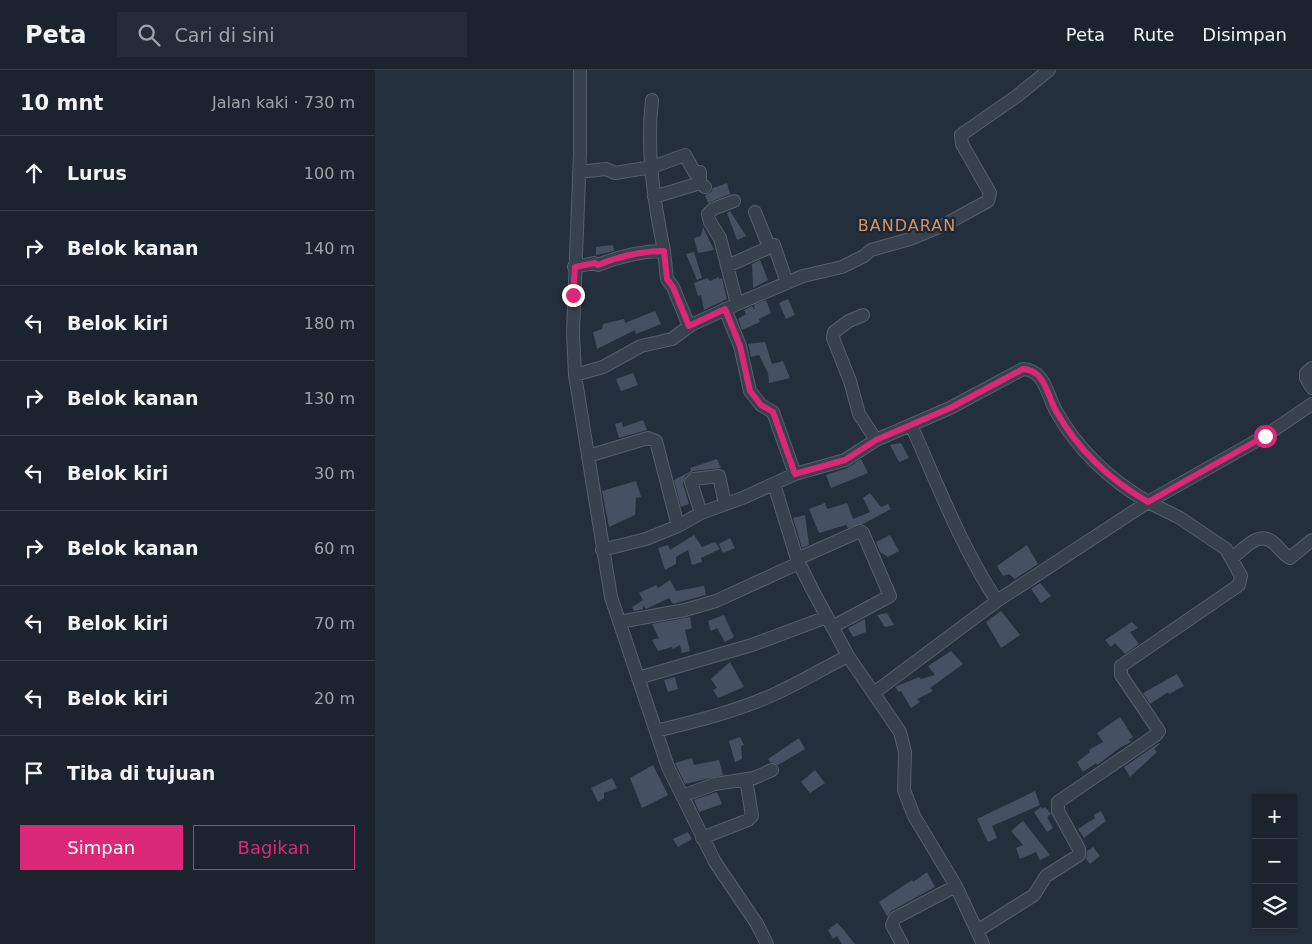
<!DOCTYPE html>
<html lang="id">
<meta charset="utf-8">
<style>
body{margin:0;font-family:"DejaVu Sans",sans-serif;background:#242b36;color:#f1f3f6}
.controls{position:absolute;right:15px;bottom:15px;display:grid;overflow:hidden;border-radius:0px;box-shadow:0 1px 4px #0004}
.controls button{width:45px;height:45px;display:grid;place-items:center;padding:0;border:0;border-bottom:1px solid #39404a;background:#1b232e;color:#f1f3f6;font:25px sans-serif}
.stop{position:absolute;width:15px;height:15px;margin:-11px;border:4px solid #db2777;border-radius:50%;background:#fff}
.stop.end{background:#db2777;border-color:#fff;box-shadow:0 1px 5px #0008}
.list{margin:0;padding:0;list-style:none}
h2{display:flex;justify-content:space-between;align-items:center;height:65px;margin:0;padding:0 20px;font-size:21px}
h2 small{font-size:16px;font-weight:400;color:#a0a4aa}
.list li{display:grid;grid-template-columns:32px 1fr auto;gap:15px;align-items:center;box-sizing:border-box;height:75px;padding:0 20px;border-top:1px solid #39404a}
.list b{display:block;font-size:19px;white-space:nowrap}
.list em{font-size:16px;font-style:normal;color:#a0a4aa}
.actions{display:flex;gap:10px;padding:15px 20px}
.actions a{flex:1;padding:11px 0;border:1px solid #db2777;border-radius:0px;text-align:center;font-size:18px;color:#db2777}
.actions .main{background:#db2777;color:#fff}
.icon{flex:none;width:28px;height:28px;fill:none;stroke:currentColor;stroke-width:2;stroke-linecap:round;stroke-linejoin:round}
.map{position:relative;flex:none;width:937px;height:874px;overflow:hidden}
header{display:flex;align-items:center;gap:30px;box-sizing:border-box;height:70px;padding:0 25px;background:#1b232e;border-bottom:1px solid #39404a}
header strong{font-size:24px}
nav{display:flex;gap:28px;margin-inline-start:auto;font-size:18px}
.search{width:350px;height:45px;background:#242b36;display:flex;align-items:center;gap:12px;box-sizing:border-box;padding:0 18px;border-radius:0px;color:#a0a4aa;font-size:19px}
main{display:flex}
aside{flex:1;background:#1b232e}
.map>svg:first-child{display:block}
.building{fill:#455162}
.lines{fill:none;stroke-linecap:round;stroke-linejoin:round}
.minor-casing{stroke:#565f6c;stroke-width:14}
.minor{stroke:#38414e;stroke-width:12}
.route{stroke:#db2777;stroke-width:6}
.labels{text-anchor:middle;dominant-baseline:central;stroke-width:4.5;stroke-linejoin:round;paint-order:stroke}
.quarter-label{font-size:16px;letter-spacing:1px;fill:#d59563;stroke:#1d2633}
</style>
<header>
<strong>Peta</strong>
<div class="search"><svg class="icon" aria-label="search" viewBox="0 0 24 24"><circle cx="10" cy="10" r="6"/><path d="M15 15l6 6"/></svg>Cari di sini</div>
<nav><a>Peta</a><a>Rute</a><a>Disimpan</a></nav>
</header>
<main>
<aside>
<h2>10 mnt<small>Jalan kaki · 730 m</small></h2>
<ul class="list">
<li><svg class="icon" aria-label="ahead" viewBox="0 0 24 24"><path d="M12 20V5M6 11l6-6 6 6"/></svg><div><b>Lurus</b></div><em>100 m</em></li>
<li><svg class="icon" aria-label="right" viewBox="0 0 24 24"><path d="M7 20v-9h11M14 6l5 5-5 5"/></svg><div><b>Belok kanan</b></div><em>140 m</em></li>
<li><svg class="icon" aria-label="left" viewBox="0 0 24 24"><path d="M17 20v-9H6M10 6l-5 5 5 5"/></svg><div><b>Belok kiri</b></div><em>180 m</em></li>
<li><svg class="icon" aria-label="right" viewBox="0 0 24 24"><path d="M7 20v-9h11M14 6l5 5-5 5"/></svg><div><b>Belok kanan</b></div><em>130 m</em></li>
<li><svg class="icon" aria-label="left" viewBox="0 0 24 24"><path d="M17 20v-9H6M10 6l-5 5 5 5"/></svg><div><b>Belok kiri</b></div><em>30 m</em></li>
<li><svg class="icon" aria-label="right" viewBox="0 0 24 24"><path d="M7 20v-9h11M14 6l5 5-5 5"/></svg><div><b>Belok kanan</b></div><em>60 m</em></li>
<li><svg class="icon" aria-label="left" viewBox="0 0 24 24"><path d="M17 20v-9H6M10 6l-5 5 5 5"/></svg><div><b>Belok kiri</b></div><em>70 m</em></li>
<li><svg class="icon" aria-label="left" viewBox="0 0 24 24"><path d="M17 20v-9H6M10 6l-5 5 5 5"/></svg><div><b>Belok kiri</b></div><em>20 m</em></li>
<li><svg class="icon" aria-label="arrive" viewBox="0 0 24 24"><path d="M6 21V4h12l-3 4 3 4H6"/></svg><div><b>Tiba di tujuan</b></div></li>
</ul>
<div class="actions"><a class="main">Simpan</a><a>Bagikan</a></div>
</aside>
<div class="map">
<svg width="937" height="874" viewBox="0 0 937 874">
<rect width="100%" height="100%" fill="#242f3e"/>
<path class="building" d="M352 113 355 124 333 133 330 125 336 122 338 118Z
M355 141 371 166 362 170 352 143Z
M328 157 339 180 323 183 319 168 326 166Z
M238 175 239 181 221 185V177Z
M319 182 327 208 322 210 311 184Z
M385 190 393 210 378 218 377 194Z
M344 207V209L347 208 352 229 329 240 326 225 323 226 319 213 332 208 335 211Z
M413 229 420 245 411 249 404 233Z
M391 230 396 243 384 249 385 252 367 260 363 249 371 244 369 240 377 236 380 240 379 235Z
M280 241 286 254 261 264 260 260 222 279 218 262 227 259 228 254 249 249 250 253Z
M390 272 397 294 408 291 415 308 394 313 393 303 384 285 376 287 373 274Z
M258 303 263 315 246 321 241 309Z
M268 350 272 360 244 368 240 354 247 352 248 357Z
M526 373 534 388 524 392 515 375Z
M342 389 346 398 318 401 310 406 308 414 314 434 306 437 299 410 316 401 315 398Z
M486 389 493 403 456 418 451 405 472 398Z
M261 411 266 427 261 428 260 445 234 457 227 421Z
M495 423 506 437 513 434 516 439 488 454 473 458 471 455 444 463 434 439 450 433 452 439 472 433 478 449 495 442 488 428Z
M430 445 434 475 427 478 418 448Z
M319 465 327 477 340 472 345 479 326 488 327 492 317 495 313 480 301 487V494L290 500 283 478 293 475 295 480Z
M515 465 524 481 513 487 505 482 501 472Z
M355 468 360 478 348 483 344 474Z
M652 475 663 494 640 509 634 504 628 506 622 496Z
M295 510 301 521 329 516 331 525 298 534 294 528 271 539 268 535V539L259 541 257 537 268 530 264 523 281 515 283 518Z
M665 513 676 526 666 533 656 519Z
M626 541 645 565 626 578 611 552Z
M512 543 519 555 510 557 502 545Z
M349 545 359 567 350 572 342 558 336 561 333 551Z
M315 547 317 558 310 560 315 581 307 583 305 575 298 579 297 577 283 581 277 570 284 568 277 554Z
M490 549 491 562 478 567 473 558Z
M757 552 763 558 755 562 764 574 750 584 740 573 736 577 730 570Z
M576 581 588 594 555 618 558 621 542 629 545 632 536 638 526 621 524 622 520 617 544 607 546 609 560 605 553 596Z
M355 592 369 617 343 628 338 620 342 618 336 609Z
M802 604 809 616 794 624 793 622 775 634 768 623Z
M300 607 303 619 293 622 289 610Z
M745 647 758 667 754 670 756 672 746 677 722 695 721 693 708 702 702 692 715 682 714 680 728 672 722 663Z
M365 667 369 675 366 676 367 689 360 692 354 671Z
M424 668 430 679 403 695 395 692 393 689Z
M784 673 785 674 779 679 782 682 755 707 749 697Z
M317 688 319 695 344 690 348 705 310 714 300 693Z
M278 695 293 725 267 738 255 708Z
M440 700 450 713 435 723 426 712Z
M237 708 242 718 229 723V728L223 732 216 718Z
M660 721 665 735 617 756 622 768 613 772 602 749Z
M342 722 347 734 324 742 319 730Z
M666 737 667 739 670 737 676 744 672 747 678 758 672 762 659 742Z
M726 741 731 751 709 768 703 759 720 748 719 745Z
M648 751 675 785 665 790 661 782 645 789 641 778 648 775 636 761Z
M313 762 317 769 303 777 298 769Z
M718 777 725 786 715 794 711 789 712 781Z
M552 802 560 817 516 841 512 846 504 832 537 810 538 812Z
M462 853 468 859 480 874H467L462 866 458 869 453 860Z"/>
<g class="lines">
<defs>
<path id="minor" d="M205 0V83L198 263 200 305 236 527 293 697 340 792 382 854 392 874
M277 30C271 80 279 132 289 181
M204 102 231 99 240 103 277 97 310 85 320 103 325 102V113
M279 127 325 113 330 117
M393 174 399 175 412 213
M352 196 391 179 393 174 380 142
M199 197 219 193 223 195C245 186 265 181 289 181L292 209 298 217 314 256
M362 234 428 206 467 197 489 186 496 180 535 169 569 155 613 131 615 123 587 74 586 65 642 26 674 0
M350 239 365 276 375 321 386 335 398 342 420 404
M488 245 474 251 459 262 458 268 475 311 484 344 501 370
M937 298 931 303V308L937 318
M200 305 228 297 266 276 297 269 316 255 362 234 345 168 335 152 333 144 338 139 359 131
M536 355C563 415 586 477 622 531
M213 386 273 368 281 371 303 456
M399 414 422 489 437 519 473 586 525 662 530 682 529 720 539 746 581 816 608 874
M326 443 316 412 319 409 344 406 350 434
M227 480 271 469 303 456 326 443 370 427 420 404 470 390 501 370 575 338 648 299C670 300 672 325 681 341 703 380 735 410 773 432L890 366 937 334
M857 488C871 477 885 459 900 474 905 479 909 485 915 488L937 470
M422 489 485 461 488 463 515 526 457 557
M244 552 310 540 341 531 424 493
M263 608 377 575 452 547
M500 622 622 531 773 432 805 448 851 479 866 506 864 515 746 596V605L784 661 781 665 683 732V741L704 779V785L671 806 659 825 602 861
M281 661C322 651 363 641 402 623 426 612 449 598 473 586
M307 726 340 714 379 708 397 700
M327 768 373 750 377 746 371 709
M527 874 517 855 520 848 581 816"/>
</defs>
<use href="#minor" class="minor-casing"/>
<use href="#minor" class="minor"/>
</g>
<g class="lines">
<path class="route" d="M198 225 200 197 220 193 223 195C245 186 265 181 289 181L292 209 298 217 314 256 350 239 365 276 375 321 386 335 398 342 420 404 470 390 501 370 575 338 648 299C670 300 672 325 681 341 703 380 735 410 773 432L890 366"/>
</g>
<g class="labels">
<g class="quarter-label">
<text x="532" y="155">BANDARAN</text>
</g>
</g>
</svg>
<div class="controls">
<button>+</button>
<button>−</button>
<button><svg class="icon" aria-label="layers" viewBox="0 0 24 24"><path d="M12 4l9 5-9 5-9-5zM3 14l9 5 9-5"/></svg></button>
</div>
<div class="stop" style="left:890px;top:366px"></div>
<div class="stop end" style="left:198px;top:225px"></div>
</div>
</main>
